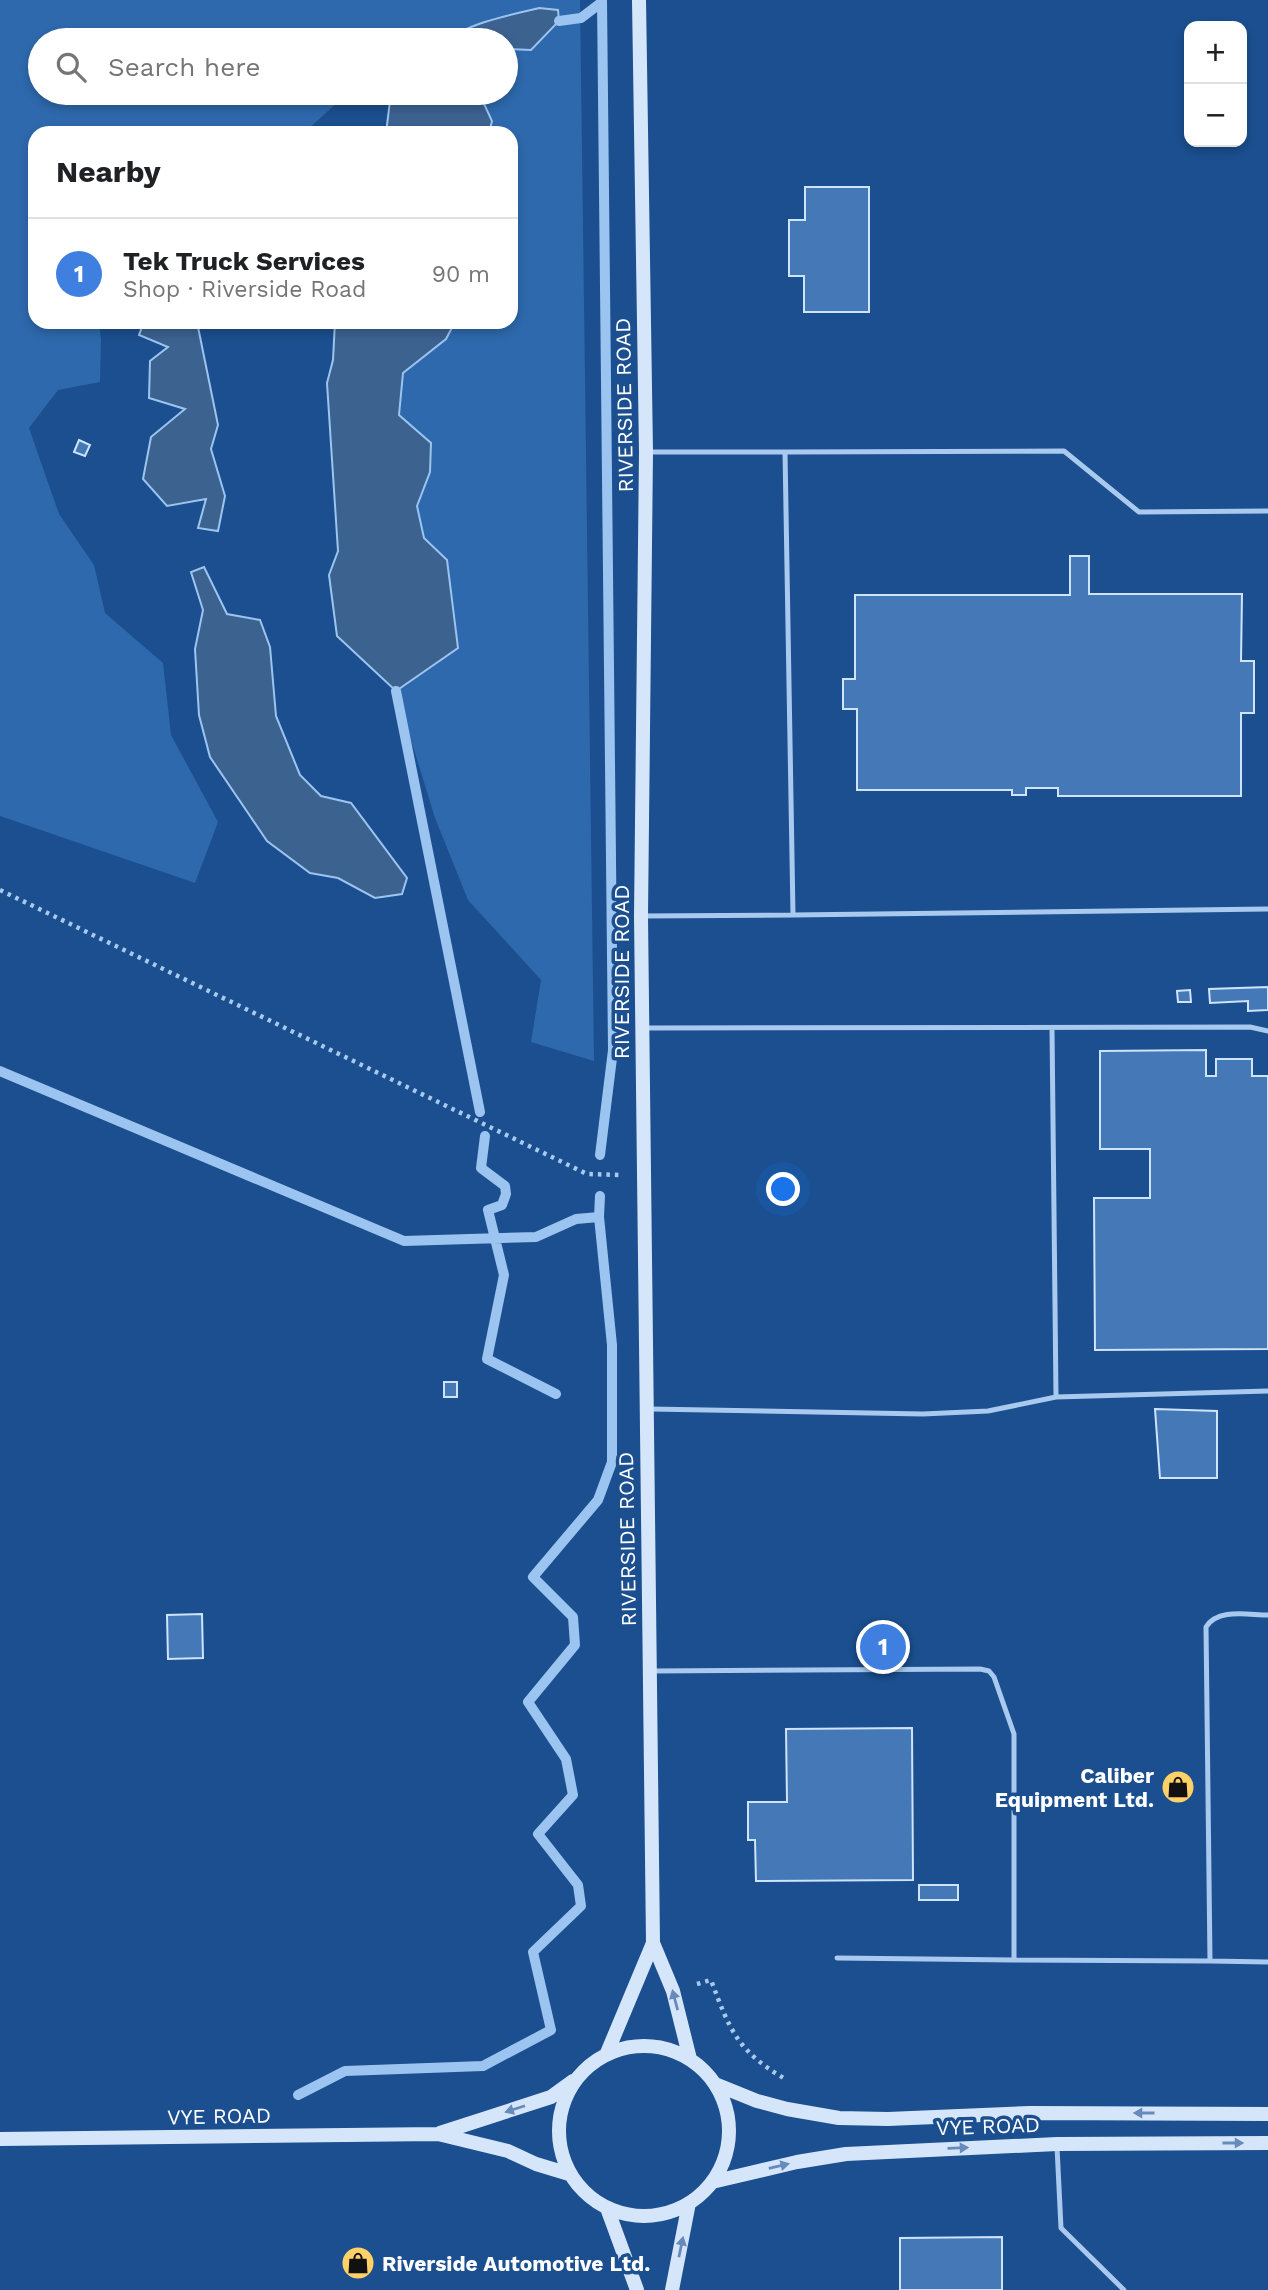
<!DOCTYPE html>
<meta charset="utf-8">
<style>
body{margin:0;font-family:"Work Sans",sans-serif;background:#f2f2f2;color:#202124}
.controls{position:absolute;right:21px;top:21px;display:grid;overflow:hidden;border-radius:14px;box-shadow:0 4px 10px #0003}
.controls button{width:63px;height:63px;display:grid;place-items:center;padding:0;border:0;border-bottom:2px solid #e0e0e0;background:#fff;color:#202124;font:35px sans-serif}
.you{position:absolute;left:784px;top:1190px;width:24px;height:24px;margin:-18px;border:5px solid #fff;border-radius:50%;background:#1a73e8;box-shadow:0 0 0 10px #1a73e833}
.badge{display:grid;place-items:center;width:46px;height:46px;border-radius:50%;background:#b45309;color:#fff;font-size:23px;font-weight:700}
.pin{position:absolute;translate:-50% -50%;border:4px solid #fff;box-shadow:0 2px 7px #0006}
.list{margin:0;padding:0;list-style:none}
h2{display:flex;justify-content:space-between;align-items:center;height:91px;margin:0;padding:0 28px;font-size:30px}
h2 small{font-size:23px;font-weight:400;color:#757577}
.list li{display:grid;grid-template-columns:46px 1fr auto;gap:21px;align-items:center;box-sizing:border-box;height:112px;padding:0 28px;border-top:2px solid #e0e0e0}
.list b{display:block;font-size:26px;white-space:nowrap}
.list p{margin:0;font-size:23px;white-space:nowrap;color:#757577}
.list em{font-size:23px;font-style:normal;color:#757577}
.icon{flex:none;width:38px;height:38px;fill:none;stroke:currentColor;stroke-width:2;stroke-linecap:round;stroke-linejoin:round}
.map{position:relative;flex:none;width:1268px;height:2290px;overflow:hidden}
.search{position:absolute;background:#fff;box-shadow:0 4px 10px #0003;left:28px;top:28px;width:490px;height:77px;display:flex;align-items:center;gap:18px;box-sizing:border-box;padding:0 24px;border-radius:38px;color:#757577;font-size:26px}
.panel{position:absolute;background:#fff;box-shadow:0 4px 10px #0003;left:28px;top:126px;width:490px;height:203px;border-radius:21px}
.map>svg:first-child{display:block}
.green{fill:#2e69ad}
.water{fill:#3c6290;stroke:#9cc4f0;stroke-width:2}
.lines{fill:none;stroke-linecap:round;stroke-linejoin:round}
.stream{stroke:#9cc4f0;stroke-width:10}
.building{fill:#4478b7;stroke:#cfe3fa;stroke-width:2}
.path{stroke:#a9c9ee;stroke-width:4.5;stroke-dasharray:3.5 5;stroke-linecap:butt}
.lane{stroke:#a9c9ee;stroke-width:5}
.secondary{stroke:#d6e6fa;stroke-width:14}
.oneway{fill:#668bba}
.labels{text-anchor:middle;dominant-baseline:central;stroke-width:7;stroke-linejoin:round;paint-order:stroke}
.street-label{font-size:21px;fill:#fff;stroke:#1b4f8f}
.poi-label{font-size:21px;font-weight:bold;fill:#fff;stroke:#1b4f8f;text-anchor:end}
</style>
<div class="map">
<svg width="1268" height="2290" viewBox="0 0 1268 2290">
<rect width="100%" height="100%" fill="#1b4f8f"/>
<path class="green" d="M0 0H580L594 1061 531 1042 541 980 468 900 435 818 396 691 458 648 447 560 424 538 417 506 430 472 399 415 403 373 445 339 455 322H511V133H489L492 121 479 93H506V49H531L559 21 455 35 451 40H40V93H348L308 129 279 133H35V322H99L101 340 100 382 58 390 29 428 59 514 94 565 105 613 163 663 171 735 218 822 195 883 0 816Z"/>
<path class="water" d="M539 8 558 10 559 21 531 50 506 49V40H451C462 24 519 13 539 8Z
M391 93H479L492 121 489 133H386Z
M144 322H197L218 425 211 449 225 496 218 531 198 528 206 499 167 506 143 479 151 437 185 409 149 398 150 361 168 347 139 335Z
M335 322H455L446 339 403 373 399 415 431 443 430 472 417 506 424 538 447 560 458 648 396 691 337 636 329 575 338 551 327 383 333 360Z
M204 567 227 614 260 620 270 647 276 716 300 775 321 796 351 803 407 878 402 894 375 898 338 878 310 873 267 841 210 757 199 715 195 649 203 610 191 572Z"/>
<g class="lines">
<path class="stream" d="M559 21 581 18 602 2
M396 691 480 1112
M0 1071 404 1241 536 1237 576 1219 599 1217
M485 1136 481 1168 505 1186 506 1194 502 1205 488 1210 504 1275 487 1359 556 1394
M600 1155 613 1050 602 0
M298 2095 345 2071 483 2066 551 2030 533 1952 581 1906 578 1885 538 1834 573 1795 566 1759 528 1702 575 1645 573 1617 533 1577 598 1500 612 1462V1345L599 1217 600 1196"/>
</g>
<path class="building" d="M805 187H869V312H804V276H789V220H805Z
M79 440 90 445 85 456 74 452Z
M1070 556H1089V594H1242L1241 661H1254V713H1241V796H1058V788H1026V795H1012V790H857V709H843V679H855V595H1070Z
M1268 987V1010L1248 1011V1001L1210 1003 1209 989Z
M1190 990 1191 1002H1178L1177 991Z
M1206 1050V1076H1216V1059H1252V1076H1268V1349L1095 1350 1094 1198H1150V1149H1100V1051Z
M444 1382H457V1397H444Z
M1155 1409 1217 1411V1478H1160Z
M202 1614 203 1658 168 1659 167 1615Z
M912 1728 913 1880 756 1881 755 1840H748V1802H787L786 1729Z
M919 1885H958V1900H919Z
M1002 2237V2290H900V2238Z"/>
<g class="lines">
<path class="path" d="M0 890 587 1174 622 1175
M697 1984 711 1980C730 2031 738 2052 787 2080"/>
<path class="lane" d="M785 452 1064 451 1139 512 1268 511
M793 915 1268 909
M641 916 793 915 785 452H646
M645 1028 1250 1027 1268 1031
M1052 1028 1056 1397
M650 1409 923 1414 988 1411 1056 1397 1268 1391
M1268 1615C1248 1615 1218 1608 1206 1627L1210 1961 1268 1962
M653 1671 980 1669 989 1671 994 1677 1014 1734V1960L837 1958
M1014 1960 1210 1961
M1057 2147 1061 2228 1124 2290"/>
<path class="secondary" d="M653 1943 673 1991 690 2059
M559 2131a85 85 0 1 1 170 0a85 85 0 1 1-170 0Z
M607 2053 653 1943 641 916 646 452 639 0
M715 2084 757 2101 787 2109 839 2118 888 2119 1030 2113 1268 2114
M440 2133 551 2097 573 2081
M0 2139 438 2134 508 2151 536 2164 569 2174
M712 2182 797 2162 846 2154 1057 2144 1268 2143
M607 2208 637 2290
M672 2290 689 2203"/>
</g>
<defs><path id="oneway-solid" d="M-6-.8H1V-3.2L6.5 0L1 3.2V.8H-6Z" transform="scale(1.75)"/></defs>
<g class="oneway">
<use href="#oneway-solid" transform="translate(675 2000) rotate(-105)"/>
<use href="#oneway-solid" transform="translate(515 2109) rotate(162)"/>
<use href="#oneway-solid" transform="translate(1144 2113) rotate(180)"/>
<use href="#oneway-solid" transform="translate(1233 2143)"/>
<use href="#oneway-solid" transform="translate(958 2148) rotate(-2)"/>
<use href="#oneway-solid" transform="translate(779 2166) rotate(-13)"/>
<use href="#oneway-solid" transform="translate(681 2247) rotate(-78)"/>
</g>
<defs>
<symbol id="shop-disc" viewBox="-11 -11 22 22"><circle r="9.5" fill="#ffd166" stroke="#1b4f8f"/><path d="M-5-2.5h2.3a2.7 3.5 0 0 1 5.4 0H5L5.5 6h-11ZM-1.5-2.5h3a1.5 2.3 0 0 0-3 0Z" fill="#111"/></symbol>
</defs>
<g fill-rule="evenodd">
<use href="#shop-disc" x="1159" y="1768" width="38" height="38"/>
<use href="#shop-disc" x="339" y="2244" width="38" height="38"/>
</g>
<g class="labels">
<g class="street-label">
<text transform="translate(624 405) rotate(-91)">RIVERSIDE ROAD</text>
<text transform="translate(621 972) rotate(-90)">RIVERSIDE ROAD</text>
<text transform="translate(627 1539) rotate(-91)">RIVERSIDE ROAD</text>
<text transform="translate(219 2116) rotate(-1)">VYE ROAD</text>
<text transform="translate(988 2126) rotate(-2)">VYE ROAD</text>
</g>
<g class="poi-label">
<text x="1154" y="1775">Caliber<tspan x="1154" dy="24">Equipment Ltd.</tspan></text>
<text x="382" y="2263" text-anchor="start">Riverside Automotive Ltd.</text>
</g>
</g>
</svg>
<div class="controls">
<button>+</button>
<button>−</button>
</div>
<div class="you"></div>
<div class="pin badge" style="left:883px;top:1647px;background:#3f7fe0">1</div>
<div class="search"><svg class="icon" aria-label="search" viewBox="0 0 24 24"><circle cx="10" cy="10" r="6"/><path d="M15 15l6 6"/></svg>Search here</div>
<section class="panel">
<h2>Nearby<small></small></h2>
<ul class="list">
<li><span class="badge" style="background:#3f7fe0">1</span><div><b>Tek Truck Services</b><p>Shop · Riverside Road</p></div><em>90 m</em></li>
</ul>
</section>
</div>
